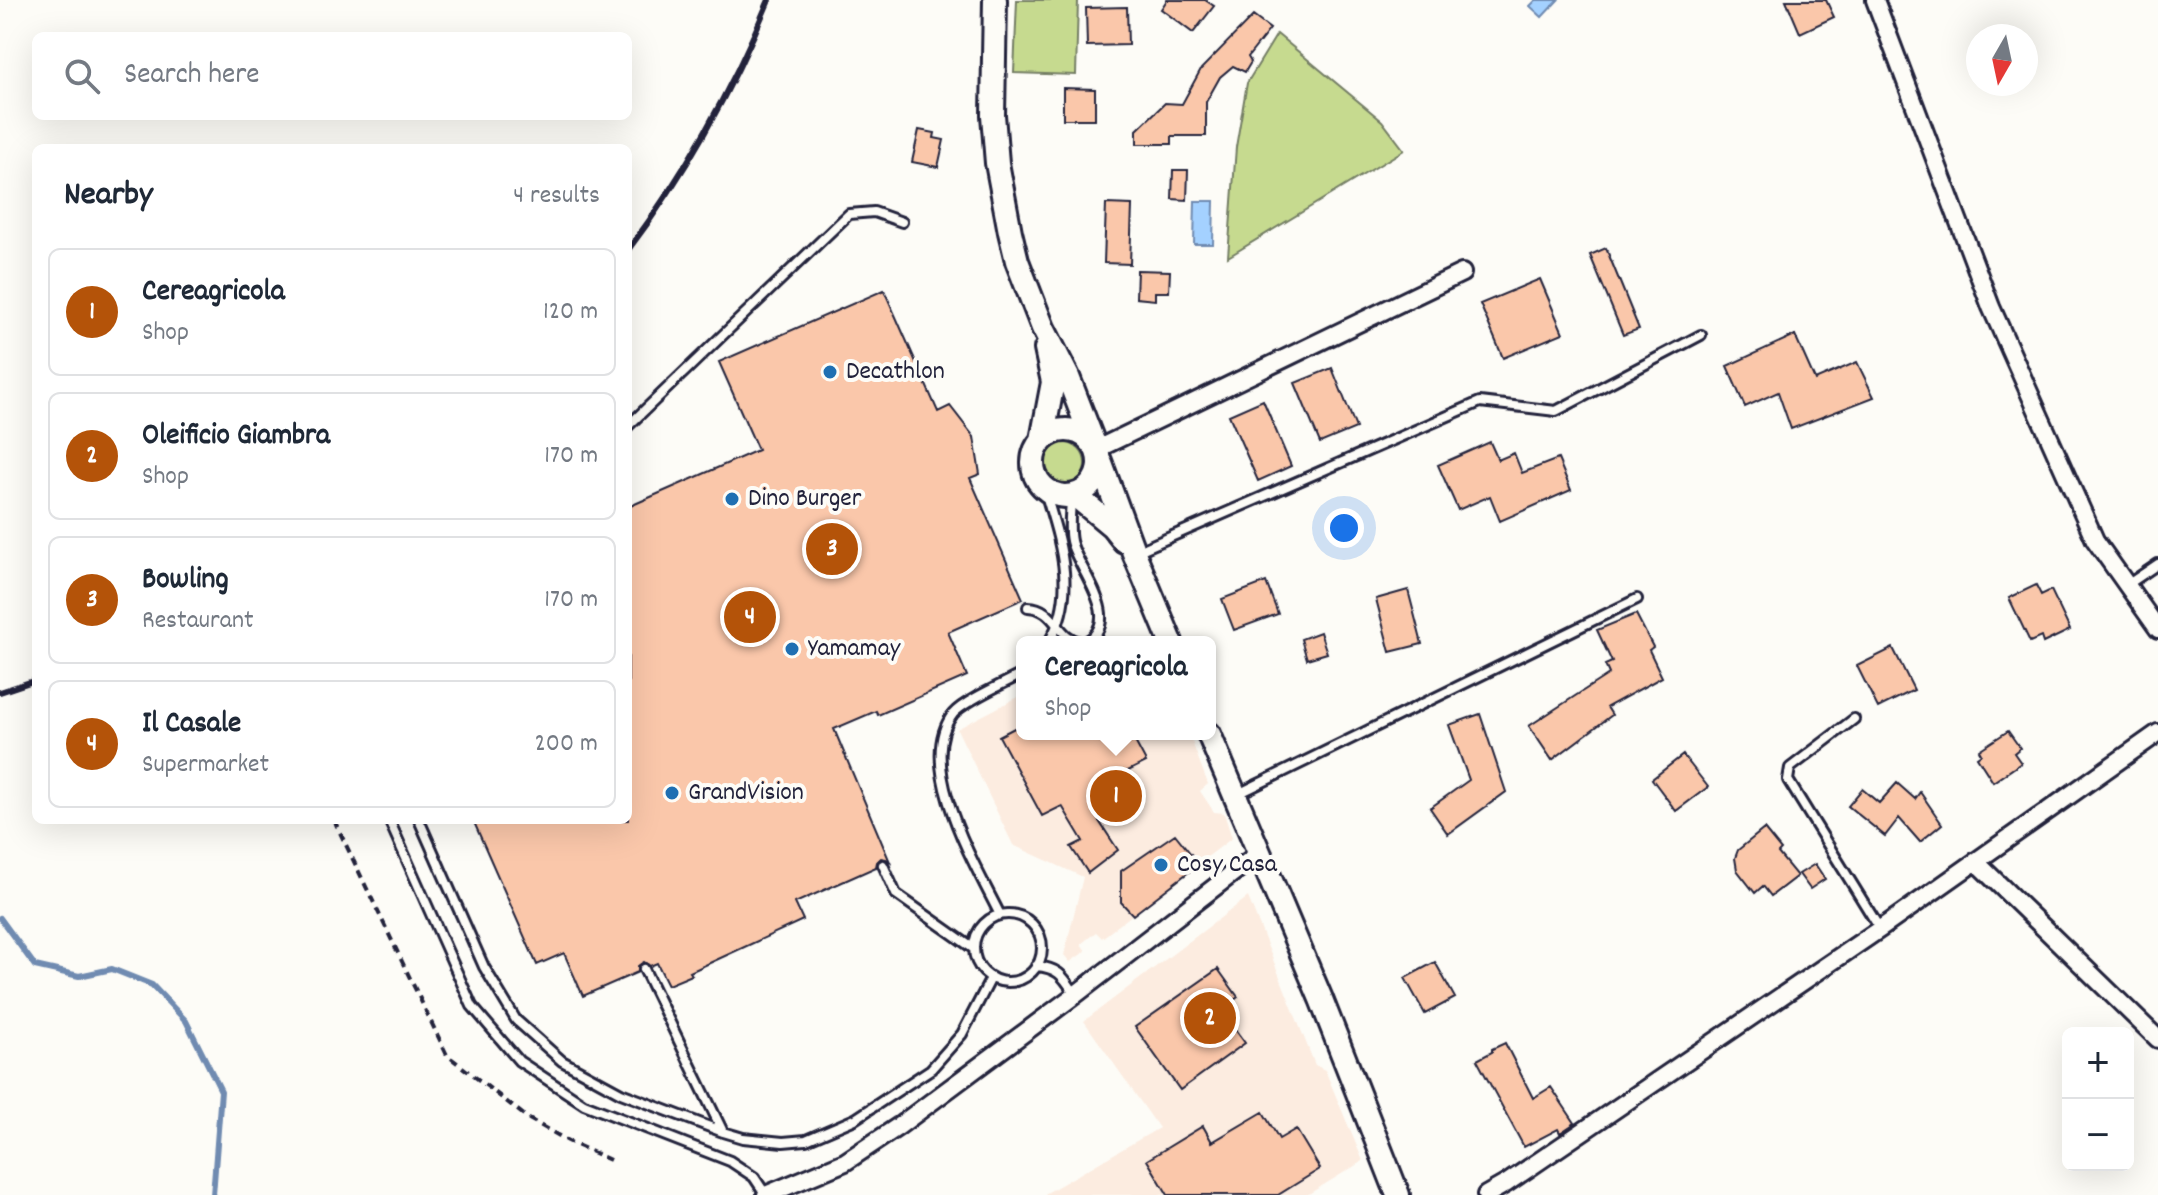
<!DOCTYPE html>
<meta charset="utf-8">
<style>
body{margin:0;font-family:Dekko,sans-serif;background:#f6f6f7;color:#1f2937}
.controls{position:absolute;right:24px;bottom:24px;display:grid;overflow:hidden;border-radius:12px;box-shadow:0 8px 32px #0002}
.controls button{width:72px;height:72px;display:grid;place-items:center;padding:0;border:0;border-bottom:2px solid #e0e1e3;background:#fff;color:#1f2937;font:40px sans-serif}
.compass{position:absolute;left:1966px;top:24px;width:72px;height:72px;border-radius:50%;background:#fff;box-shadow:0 8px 32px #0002;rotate:189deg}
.you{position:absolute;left:1344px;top:528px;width:28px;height:28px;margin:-20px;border:6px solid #fff;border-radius:50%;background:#1a73e8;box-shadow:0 0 0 12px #1a73e833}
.badge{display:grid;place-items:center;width:52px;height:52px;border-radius:50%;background:#b45309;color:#fff;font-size:26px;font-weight:700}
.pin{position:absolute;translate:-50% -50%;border:4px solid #fff;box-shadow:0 2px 8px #0006}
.popup{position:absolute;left:1016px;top:636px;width:200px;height:104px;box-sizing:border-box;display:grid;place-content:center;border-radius:12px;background:#fff;filter:drop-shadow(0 2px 6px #0005);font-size:26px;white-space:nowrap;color:#747a83}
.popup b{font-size:30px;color:#1f2937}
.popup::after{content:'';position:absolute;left:50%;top:100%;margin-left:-16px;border:16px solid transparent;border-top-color:#fff}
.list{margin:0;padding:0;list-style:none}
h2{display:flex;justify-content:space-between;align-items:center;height:104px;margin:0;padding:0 32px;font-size:34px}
h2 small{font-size:26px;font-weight:400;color:#747a83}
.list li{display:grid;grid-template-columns:52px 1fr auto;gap:24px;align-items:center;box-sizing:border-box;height:128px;margin:0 16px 16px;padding:0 16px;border:2px solid #e0e1e3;border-radius:12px}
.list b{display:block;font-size:30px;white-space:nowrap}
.list p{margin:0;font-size:26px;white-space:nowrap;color:#747a83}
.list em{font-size:26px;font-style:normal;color:#747a83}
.icon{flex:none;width:44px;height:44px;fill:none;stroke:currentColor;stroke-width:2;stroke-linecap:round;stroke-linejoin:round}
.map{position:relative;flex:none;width:2158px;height:1195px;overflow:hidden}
.search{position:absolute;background:#fff;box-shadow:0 8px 32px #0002;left:32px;top:32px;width:600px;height:88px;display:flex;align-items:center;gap:20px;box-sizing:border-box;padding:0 28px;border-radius:12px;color:#747a83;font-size:30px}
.panel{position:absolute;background:#fff;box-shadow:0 8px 32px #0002;left:32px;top:144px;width:600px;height:680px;border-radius:12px}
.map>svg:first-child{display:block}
.built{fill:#fcece0}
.green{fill:#c6da8f;stroke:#747e65;stroke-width:2}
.water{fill:#a4d1ff;stroke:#708bb1;stroke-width:2}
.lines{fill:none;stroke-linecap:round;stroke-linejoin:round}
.stream{stroke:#708bb1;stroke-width:6}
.building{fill:#fac7aa;stroke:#22223b;stroke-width:2}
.service-casing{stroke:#22223b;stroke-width:14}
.minor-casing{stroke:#22223b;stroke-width:22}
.secondary-casing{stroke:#22223b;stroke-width:28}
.path{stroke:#22223b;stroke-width:4;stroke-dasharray:8 6;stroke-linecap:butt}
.service{stroke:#fdfcf7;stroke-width:8}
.minor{stroke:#fdfcf7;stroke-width:16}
.secondary{stroke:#fdfcf7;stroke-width:22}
.rail{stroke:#22223b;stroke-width:6}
.poi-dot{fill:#1f6fb2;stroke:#fdfcf7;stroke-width:3}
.labels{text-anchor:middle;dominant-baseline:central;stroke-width:8;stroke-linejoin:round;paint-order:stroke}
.poi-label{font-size:26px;fill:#22223b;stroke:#fdfcf7;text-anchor:start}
</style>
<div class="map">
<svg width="2158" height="1195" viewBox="0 0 2158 1195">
<rect width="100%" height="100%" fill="#fdfcf7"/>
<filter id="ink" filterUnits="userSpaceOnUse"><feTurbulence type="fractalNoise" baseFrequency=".0125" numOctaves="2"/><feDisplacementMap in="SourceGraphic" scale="16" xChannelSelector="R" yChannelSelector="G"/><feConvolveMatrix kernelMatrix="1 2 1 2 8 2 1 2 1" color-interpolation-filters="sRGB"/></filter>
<g filter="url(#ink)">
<path class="built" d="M1022 695V734H1189L1208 784 1200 791 1214 812 1224 813 1232 838 1102 938 1096 932 1081 944 1086 951 1070 962 1064 955 1083 877 1013 845 957 729Z
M1248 897 1315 1065 1325 1070 1363 1161 1307 1195H1043L1159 1128 1084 1021Z"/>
<path class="green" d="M1017 0H1078L1076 75 1014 73Z
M1277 34 1382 121 1404 150 1228 257 1236 147 1247 83Z
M1043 464a21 21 0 1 1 42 0a21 21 0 1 1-42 0Z"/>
<path class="water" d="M1536 0H1558L1542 17 1530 6Z
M1195 201H1214L1213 244H1194Z"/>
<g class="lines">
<path class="stream" d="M0 918 35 966 79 976 112 969 152 985 186 1021 221 1091 213 1195"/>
</g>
<path class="building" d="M1167 0H1205L1214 6 1193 33 1161 9Z
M1786 0H1826L1834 17 1800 33Z
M1127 7 1128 45 1087 46 1086 8Z
M1253 16 1270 29 1248 57 1251 62 1245 72 1233 66 1220 77 1206 102V136H1172V144H1137V130L1165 103 1182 104 1201 69Z
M1063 88 1095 89V119H1063Z
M919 130 935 133 934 138 944 140 938 167 912 162Z
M1173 170H1188L1187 200 1172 199Z
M1106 204 1132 205 1130 264 1104 263Z
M1606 248 1639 329 1623 335 1590 255Z
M1137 270 1170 271 1169 292H1155V300L1136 298Z
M1540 279 1563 333 1503 358 1480 304Z
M884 290 938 412 950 406 974 437 980 474 970 478 1023 599 948 632 967 676 878 715 876 711 834 729 890 862 886 859 881 858 877 862 876 867 795 903 803 920 690 972 692 975 668 985 657 963 650 966 644 962 638 966V972L583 996 564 953 537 965 473 820H628V507L758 450 719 362Z
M1795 335 1815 380 1857 362 1874 397 1791 429 1778 392 1745 407 1727 366Z
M1332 368 1356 428 1320 443 1295 383Z
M1263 400 1291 466 1258 481 1229 415Z
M1490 442 1498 460 1514 453 1522 473 1558 459 1571 490 1500 521 1490 496 1458 510 1438 465Z
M1266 582 1278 614 1234 630 1222 599Z
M2036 585 2041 595 2051 590 2070 630 2043 643 2041 637 2030 642 2009 598Z
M1408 590 1422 644 1390 652 1376 599Z
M1636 614 1653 647 1649 650 1662 677 1607 707 1612 715 1552 760 1529 726 1609 674 1605 665 1612 662 1597 630Z
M1320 632 1327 653 1307 659 1301 639Z
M1893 648 1914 690 1878 708 1857 666Z
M1480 714 1506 792 1448 834 1430 808 1469 780 1449 725Z
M1022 724V734H1131L1146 762 1116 777 1131 803 1099 821 1118 850 1088 873 1071 847 1083 841 1062 806 1042 816 999 736Z
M2008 731 2020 748 2014 753 2021 763 1993 782 1977 757 1981 754 1979 750Z
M1683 755 1708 787 1676 811 1652 779Z
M1897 783 1915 799 1920 792 1942 824 1920 842 1899 818 1885 836 1848 806 1862 789 1879 803Z
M1764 829 1781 850 1778 853 1797 876 1771 896 1763 886 1755 893 1737 870 1735 858 1738 850Z
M1175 834 1199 864 1133 915 1121 902V871Z
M1815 864 1825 879 1810 889 1799 874Z
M1435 962 1455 998 1425 1014 1405 978Z
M1218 969 1238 997 1221 1010 1245 1043 1180 1090 1135 1027Z
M1505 1043 1533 1098 1551 1087 1575 1123 1560 1133 1558 1129 1524 1147 1477 1060 1492 1052V1049Z
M1263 1112 1279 1139 1296 1129 1320 1169 1278 1195H1168L1147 1160 1203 1126 1212 1142Z"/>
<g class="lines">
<defs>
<path id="service" d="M628 426 849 214 874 212 902 222
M1044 488C1059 540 1079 591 1049 642
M1071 496C1071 510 1068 527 1071 541 1077 569 1125 619 1086 642
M1136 552 1480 402 1556 411 1701 335
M2127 585 2158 564
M1028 607C1056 608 1056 637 1080 642
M1854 719 1790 768 1788 780 1880 929
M1236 795 1637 599
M389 820 472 1006 519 1061 584 1104 730 1161 754 1177 766 1195
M419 820 484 967 516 1020 562 1061 621 1093 723 1132
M883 865 896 894 974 949
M974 948a34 34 0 1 1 68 0a34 34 0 1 1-68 0Z
M1000 915C977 868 914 764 953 714 964 701 1005 683 1022 674
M1036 966C1059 968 1063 976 1075 994
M644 969 723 1132 743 1138 783 1142 806 1140 855 1119 931 1069 962 1034 991 978"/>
<path id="minor" d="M1875 0 1991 307 2095 540 2158 629
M1097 449 1462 273
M1976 862 2158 1039
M766 1195 845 1162 899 1126 1075 995 1259 853
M1486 1195 1507 1183 1880 929 2158 733"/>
<path id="secondary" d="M995 0 993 115 997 163 1010 232 1017 261 1043 328 1068 377 1094 444
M1033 463a33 33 0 1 1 66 0a33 33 0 1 1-66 0Z
M1042 440 1053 382 1046 349
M1100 461 1134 553 1171 642
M1076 496 1112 526 1124 541
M1209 734 1321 999 1398 1195"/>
</defs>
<use href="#service" class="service-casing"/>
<use href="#minor" class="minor-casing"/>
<use href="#secondary" class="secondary-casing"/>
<path class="path" d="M334 820 447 1055 529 1119 568 1141 610 1160"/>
<use href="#service" class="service"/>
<use href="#minor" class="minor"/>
<use href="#secondary" class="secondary"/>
<path class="rail" d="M628 250C686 173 732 89 769 0
M0 692 36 680"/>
</g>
</g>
<g class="poi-dot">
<circle cx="830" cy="372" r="8"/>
<circle cx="732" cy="499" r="8"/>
<circle cx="792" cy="649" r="8"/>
<circle cx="672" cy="793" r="8"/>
<circle cx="1161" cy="865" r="8"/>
</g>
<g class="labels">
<g class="poi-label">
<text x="846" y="372">Decathlon</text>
<text x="748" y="499">Dino Burger</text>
<text x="808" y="649">Yamamay</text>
<text x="688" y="793">GrandVision</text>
<text x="1177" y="865">Cosy Casa</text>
</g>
</g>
</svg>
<div class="controls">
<button>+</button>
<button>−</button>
</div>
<svg class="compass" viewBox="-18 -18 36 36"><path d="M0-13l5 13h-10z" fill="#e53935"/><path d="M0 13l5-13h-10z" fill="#747a83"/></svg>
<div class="you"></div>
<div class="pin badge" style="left:1116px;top:796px">1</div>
<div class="popup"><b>Cereagricola</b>Shop</div>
<div class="pin badge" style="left:1210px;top:1018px">2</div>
<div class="pin badge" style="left:832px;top:549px">3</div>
<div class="pin badge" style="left:750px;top:617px">4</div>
<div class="search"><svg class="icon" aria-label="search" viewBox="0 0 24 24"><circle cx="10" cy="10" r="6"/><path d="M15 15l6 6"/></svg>Search here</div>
<section class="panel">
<h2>Nearby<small>4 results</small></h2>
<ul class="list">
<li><span class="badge">1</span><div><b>Cereagricola</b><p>Shop</p></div><em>120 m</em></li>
<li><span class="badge">2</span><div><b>Oleificio Giambra</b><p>Shop</p></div><em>170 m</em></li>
<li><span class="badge">3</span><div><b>Bowling</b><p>Restaurant</p></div><em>170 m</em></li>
<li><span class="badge">4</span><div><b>Il Casale</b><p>Supermarket</p></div><em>200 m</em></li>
</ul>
</section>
</div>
